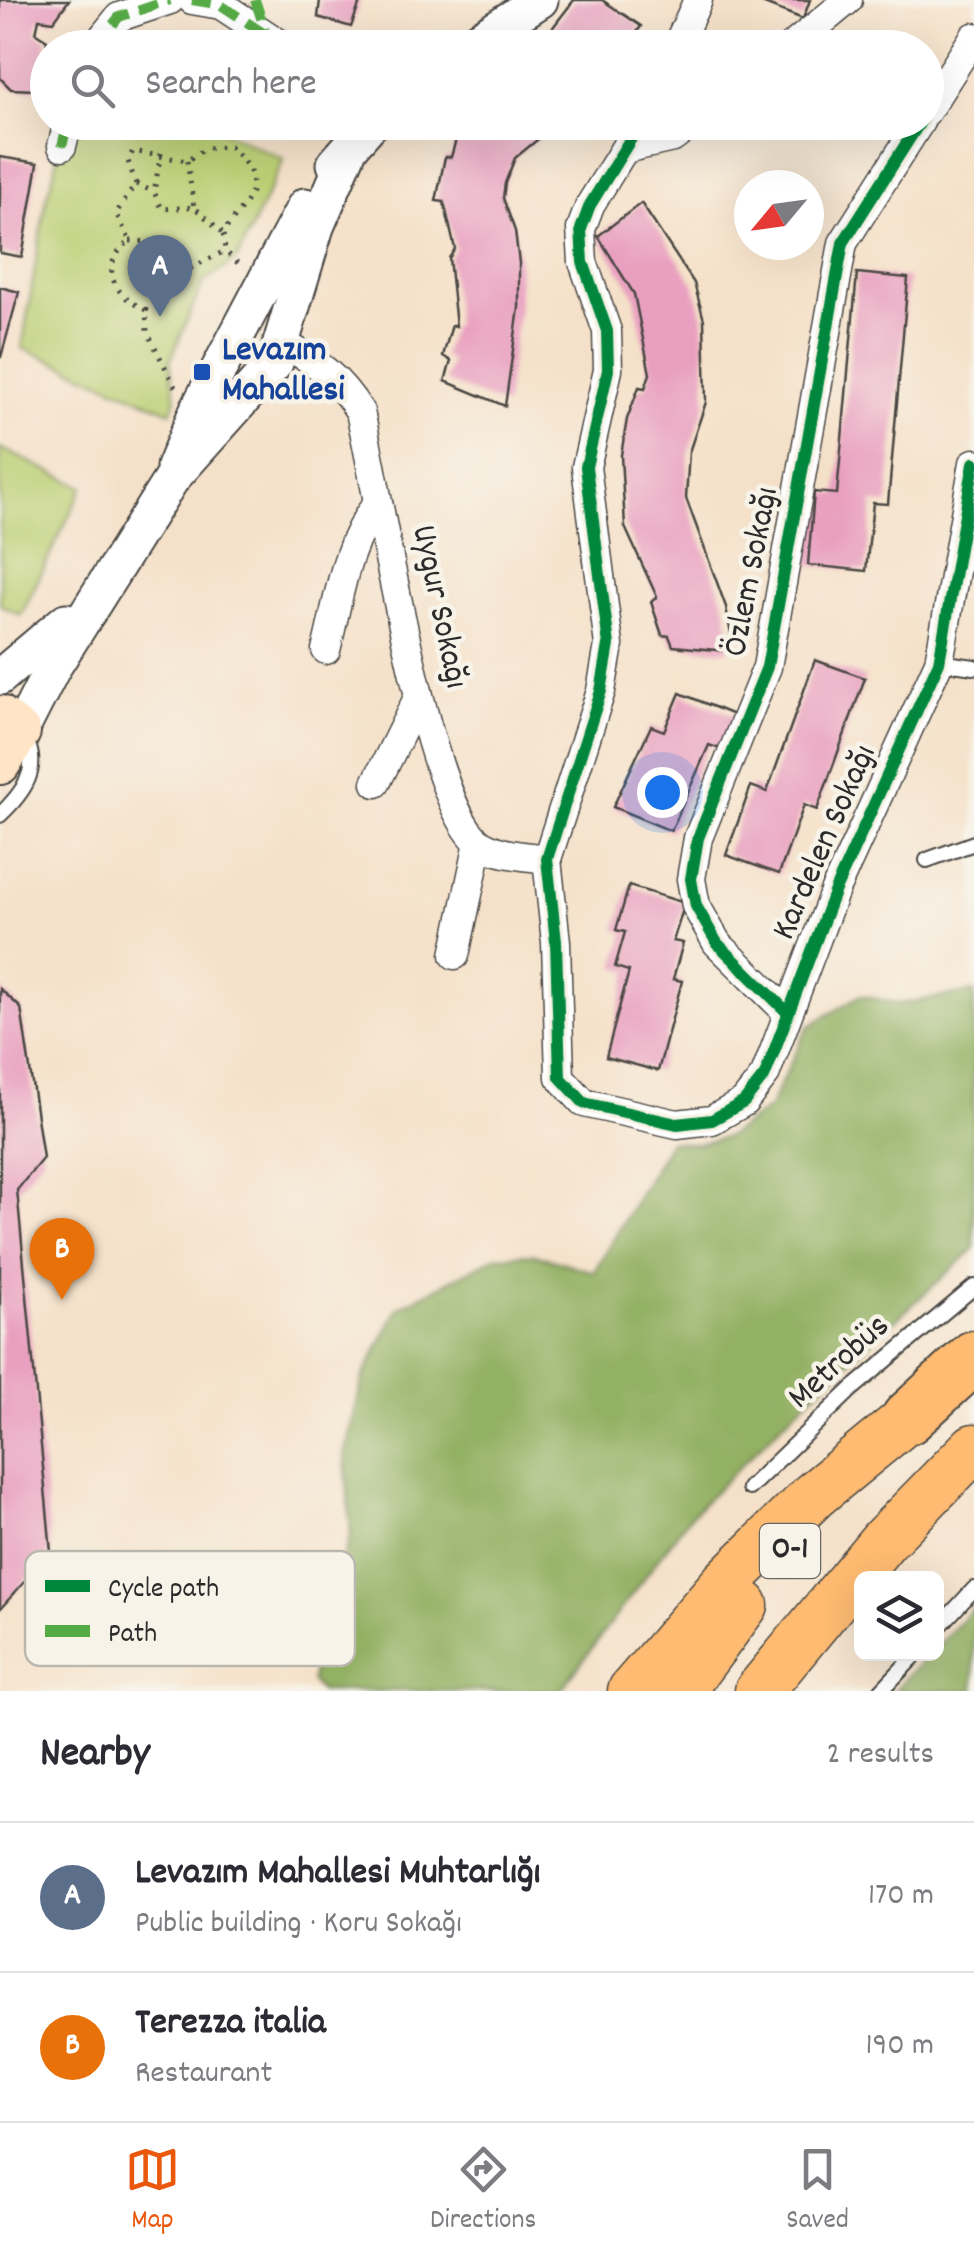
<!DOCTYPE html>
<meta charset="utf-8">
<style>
body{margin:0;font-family:Dekko,sans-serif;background:#f2f2f3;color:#2b2b33}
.controls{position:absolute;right:30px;bottom:30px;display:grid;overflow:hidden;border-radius:15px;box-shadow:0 10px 40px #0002}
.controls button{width:90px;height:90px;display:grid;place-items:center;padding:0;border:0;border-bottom:2px solid #e1e1e2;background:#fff;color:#2b2b33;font:50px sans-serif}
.compass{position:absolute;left:734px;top:170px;width:90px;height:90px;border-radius:50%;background:#fff;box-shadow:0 10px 40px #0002;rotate:241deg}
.you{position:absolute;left:662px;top:792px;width:35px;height:35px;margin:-25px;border:8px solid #fff;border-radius:50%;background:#1a73e8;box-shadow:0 0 0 15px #1a73e833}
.badge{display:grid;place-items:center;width:65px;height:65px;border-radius:50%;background:#ea580c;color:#fff;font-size:32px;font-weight:700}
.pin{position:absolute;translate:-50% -82px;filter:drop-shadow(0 2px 5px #0008)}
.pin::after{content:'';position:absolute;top:52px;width:35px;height:30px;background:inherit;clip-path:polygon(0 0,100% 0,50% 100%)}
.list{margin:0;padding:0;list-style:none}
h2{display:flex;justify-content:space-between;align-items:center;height:130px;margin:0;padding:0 40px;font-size:42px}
h2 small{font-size:32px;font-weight:400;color:#7c7c81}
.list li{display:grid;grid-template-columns:65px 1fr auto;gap:30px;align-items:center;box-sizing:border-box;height:150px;padding:0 40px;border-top:2px solid #e1e1e2}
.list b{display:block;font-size:38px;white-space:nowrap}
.list p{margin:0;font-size:32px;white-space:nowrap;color:#7c7c81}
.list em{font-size:32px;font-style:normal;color:#7c7c81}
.icon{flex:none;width:55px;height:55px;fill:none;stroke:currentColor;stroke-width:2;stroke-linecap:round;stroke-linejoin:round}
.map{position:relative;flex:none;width:974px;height:1691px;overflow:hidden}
.search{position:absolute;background:#fff;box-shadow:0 10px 40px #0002;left:30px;right:30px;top:30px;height:110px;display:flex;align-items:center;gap:25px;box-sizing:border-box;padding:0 35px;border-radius:55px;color:#7c7c81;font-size:38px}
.sheet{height:430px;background:#fff}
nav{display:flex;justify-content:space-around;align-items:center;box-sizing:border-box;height:140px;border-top:2px solid #e1e1e2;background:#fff;font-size:28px;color:#7c7c81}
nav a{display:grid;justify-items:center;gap:5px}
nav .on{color:#ea580c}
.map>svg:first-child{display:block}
.green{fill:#bace71;stroke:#727c4e;stroke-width:2.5}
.forest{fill:#93b163;stroke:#5f6e47;stroke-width:2.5}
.building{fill:#e9a0c0}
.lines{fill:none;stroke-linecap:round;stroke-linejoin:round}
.service-casing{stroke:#494643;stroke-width:18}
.minor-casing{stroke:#494643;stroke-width:31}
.tertiary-casing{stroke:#494643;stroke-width:39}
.secondary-casing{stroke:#494643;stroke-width:44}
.trunk-casing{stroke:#494643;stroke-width:51}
.motorway-casing{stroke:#494643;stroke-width:56}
.path{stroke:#494643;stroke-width:5;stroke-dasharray:2.5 8;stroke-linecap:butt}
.service{stroke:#fff;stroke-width:14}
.minor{stroke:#fff;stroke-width:28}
.tertiary{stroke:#fff;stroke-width:35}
.secondary{stroke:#ffe4c6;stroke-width:40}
.trunk{stroke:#febb71;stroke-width:48}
.motorway{stroke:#febb71;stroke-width:52}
.quiet{stroke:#54ab44;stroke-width:10;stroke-dasharray:20 10;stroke-linecap:butt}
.cycleway-casing{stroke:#f7f3e8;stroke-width:19}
.cycleway{stroke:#00873e;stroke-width:12}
.transit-dot{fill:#1a4fb4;stroke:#f7f3e8;stroke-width:4}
.labels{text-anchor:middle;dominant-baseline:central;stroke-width:9;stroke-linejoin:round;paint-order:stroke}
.shield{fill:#f7f3e8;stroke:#686764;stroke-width:2.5}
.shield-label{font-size:32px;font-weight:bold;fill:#2b2b2b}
.transit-label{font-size:35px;font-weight:bold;fill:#164399;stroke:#f7f3e8;text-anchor:start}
.street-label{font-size:35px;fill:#2b2b2b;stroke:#f7f3e8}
.key{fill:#f7f3e8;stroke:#bab7af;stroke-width:2.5}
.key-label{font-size:28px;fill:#2b2b2b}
</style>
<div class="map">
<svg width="974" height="1691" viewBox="0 0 974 1691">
<rect width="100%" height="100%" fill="#f7f3e8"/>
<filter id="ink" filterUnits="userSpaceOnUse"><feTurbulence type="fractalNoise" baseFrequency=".01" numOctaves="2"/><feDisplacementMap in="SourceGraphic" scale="20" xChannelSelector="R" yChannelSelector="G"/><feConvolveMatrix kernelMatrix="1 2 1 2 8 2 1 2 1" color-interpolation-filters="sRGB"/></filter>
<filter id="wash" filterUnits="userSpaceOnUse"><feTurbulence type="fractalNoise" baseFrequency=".0048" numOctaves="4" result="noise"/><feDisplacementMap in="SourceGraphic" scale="40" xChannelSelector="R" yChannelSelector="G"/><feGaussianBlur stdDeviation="2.25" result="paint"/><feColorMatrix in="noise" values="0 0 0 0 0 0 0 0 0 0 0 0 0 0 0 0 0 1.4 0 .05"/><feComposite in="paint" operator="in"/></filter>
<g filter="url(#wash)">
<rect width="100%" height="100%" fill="#f5e1c9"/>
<path class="green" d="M68 123H205L284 159 237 259 203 283 170 361 176 399 171 412 22 348 46 200Z
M0 448 83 487 21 615 0 605Z"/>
<path class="forest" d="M974 992V1249L795 1411 690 1516 560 1691H320L311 1682 316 1646 351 1534 345 1454 363 1378 398 1308 497 1256 534 1254 594 1272 670 1141 696 1144 727 1137 769 1108 808 1027 861 995 898 1004Z
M974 1607V1691H894L929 1654H936L937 1646Z"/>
<g id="blocks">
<path class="building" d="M0 0H69L54 21 39 19 36 33 47 40 43 75 34 90 11 89 0 78Z
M320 0H361L351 27 318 17Z
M574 0H602L641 26 627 48H537Z
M754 0H810L803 19Z
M461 122H559L515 158 505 183 503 198 515 231 519 263V308L505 406 445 381 451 361 443 356 452 325 456 326 449 258 455 249 444 202 436 201 445 157H451Z
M0 157 38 163 22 257 0 253Z
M641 203 694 283 704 320 706 402 689 452 686 498 726 607 732 640 727 651 673 646 669 636 662 635 651 602 657 597 625 527 621 455 627 419 639 387 645 388 650 374 634 294 598 236Z
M857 273 908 278 888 504 873 503 866 571 808 565 814 492 837 494Z
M0 287 19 292 1 357H0Z
M815 660 865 678 817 810 804 805 779 874 726 855 751 786 767 792Z
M680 693 736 716 723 750 709 745 671 831 613 807 651 726 664 731Z
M629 886 685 903 673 941 683 943 673 979 682 981 658 1071 606 1057 629 971 615 967 625 932 616 930Z
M0 989 21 1008 43 1158 17 1190 51 1552 0 1609Z"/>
</g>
</g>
<g filter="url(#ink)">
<use href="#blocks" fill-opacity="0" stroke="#494643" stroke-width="2.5"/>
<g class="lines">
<defs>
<path id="service" d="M939 662 974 667
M0 815C22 794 42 769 25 739
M927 860 974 843
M749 1488 852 1389 974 1287
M936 1630 974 1589
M881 1691 916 1654"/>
<path id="minor" d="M192 0 221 5 286 48
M94 48 119 17 170 0
M676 48 698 0
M790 48 848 0
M926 112 974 37
M641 122 590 205 581 229 583 262 607 331 608 370 586 467 609 645 601 691 547 859 556 942 560 1077 584 1103 677 1124 712 1120 744 1102 765 1075 835 890 939 662 974 463
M62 146 68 122
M629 148 673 138 694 122
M282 343C316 361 340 379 360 412 379 491 425 804 480 843 498 855 526 856 547 859
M326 650C339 600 344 544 378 503
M376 783 418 698
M455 955 479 842
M786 1011 717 943 696 906 691 879 698 838 767 667 843 243 920 122"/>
<path id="tertiary" d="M465 48 540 0
M335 164 372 122
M174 467 198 409 305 206
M0 677 66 621
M20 732 52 669 172 478 275 363 316 227 350 147"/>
<path id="secondary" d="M0 716 20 732 0 764"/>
<path id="trunk" d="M632 1691 726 1582 814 1495 908 1418
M680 1691 744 1605
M759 1691 883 1541 974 1448"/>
<path id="motorway" d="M908 1418 974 1357"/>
</defs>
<use href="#service" class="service-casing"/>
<use href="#minor" class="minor-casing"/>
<use href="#tertiary" class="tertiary-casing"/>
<use href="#secondary" class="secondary-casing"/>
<use href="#trunk" class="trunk-casing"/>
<use href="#motorway" class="motorway-casing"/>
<path class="path" d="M161 153 154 192 162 209 194 207 223 233
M187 161 194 207
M136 184 154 192
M130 241 164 242 177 256 181 273
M146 310 164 300 181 273 225 251
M175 387 147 331 146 310C114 296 96 266 130 241L116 213 136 184 128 161 133 151 187 161 206 148 230 147C270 184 250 195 223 233L225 251 241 266"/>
<use href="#service" class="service"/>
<use href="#minor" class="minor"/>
<use href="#tertiary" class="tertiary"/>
<use href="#secondary" class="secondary"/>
<use href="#trunk" class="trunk"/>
<use href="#motorway" class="motorway"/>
<path class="quiet" d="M192 0 221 5 286 48
M255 0 265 30
M94 48 119 17 170 0
M62 146 68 122"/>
<defs>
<path id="cycleway" d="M641 122 590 205 581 229 583 262 607 331 608 370 586 467 609 645 601 691 547 859 556 942 560 1077 584 1103 677 1124 712 1120 744 1102 765 1075 835 890 939 662 974 463
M786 1011 717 943 696 906 691 879 698 838 767 667 843 243 920 122"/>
</defs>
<use href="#cycleway" class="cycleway-casing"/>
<use href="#cycleway" class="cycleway"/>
</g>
</g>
<rect class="transit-dot" x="192" y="362" width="20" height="20" rx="5"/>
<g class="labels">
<rect class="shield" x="760" y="1524" width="60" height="54" rx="8"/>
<g class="shield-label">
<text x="790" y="1551">O-1</text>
</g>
<g class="transit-label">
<text x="222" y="352">Levazım<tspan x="222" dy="40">Mahallesi</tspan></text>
</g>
<g class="street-label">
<text transform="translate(753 572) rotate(-79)">Özlem Sokağı</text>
<text transform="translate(438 607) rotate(78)">Uygur Sokağı</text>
<text transform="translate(826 843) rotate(-66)">Kardelen Sokağı</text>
<text transform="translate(840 1363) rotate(-42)">Metrobüs</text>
</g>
</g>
<rect x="25" y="1551" width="330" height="115" rx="15" class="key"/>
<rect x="45" y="1580" width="45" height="12" fill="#00873e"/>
<rect x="45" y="1625" width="45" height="12" fill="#54ab44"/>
<g class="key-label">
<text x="108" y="1596">Cycle path</text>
<text x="108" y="1641">Path</text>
</g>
</svg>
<div class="controls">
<button><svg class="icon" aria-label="layers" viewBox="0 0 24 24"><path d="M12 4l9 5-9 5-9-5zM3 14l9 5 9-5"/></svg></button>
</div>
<svg class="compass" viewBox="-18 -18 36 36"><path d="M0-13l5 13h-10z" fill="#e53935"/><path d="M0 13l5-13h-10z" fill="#7c7c81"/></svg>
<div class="you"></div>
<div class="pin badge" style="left:160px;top:317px;background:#5c6f8a">A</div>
<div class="pin badge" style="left:62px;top:1300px;background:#e8710a">B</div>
<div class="search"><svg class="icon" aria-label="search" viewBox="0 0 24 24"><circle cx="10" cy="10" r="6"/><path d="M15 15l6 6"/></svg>Search here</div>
</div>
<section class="sheet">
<h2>Nearby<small>2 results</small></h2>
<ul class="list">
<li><span class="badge" style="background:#5c6f8a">A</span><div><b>Levazım Mahallesi Muhtarlığı</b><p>Public building · Koru Sokağı</p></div><em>170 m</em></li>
<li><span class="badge" style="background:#e8710a">B</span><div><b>Terezza italia</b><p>Restaurant</p></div><em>190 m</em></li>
</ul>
</section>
<nav>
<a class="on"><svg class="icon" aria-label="map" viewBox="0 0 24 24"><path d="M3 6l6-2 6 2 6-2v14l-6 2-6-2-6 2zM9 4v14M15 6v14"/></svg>Map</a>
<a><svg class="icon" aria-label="directions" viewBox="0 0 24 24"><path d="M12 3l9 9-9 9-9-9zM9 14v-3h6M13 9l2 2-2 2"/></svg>Directions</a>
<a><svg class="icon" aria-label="saved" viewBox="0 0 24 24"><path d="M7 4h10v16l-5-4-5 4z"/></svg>Saved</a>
</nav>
